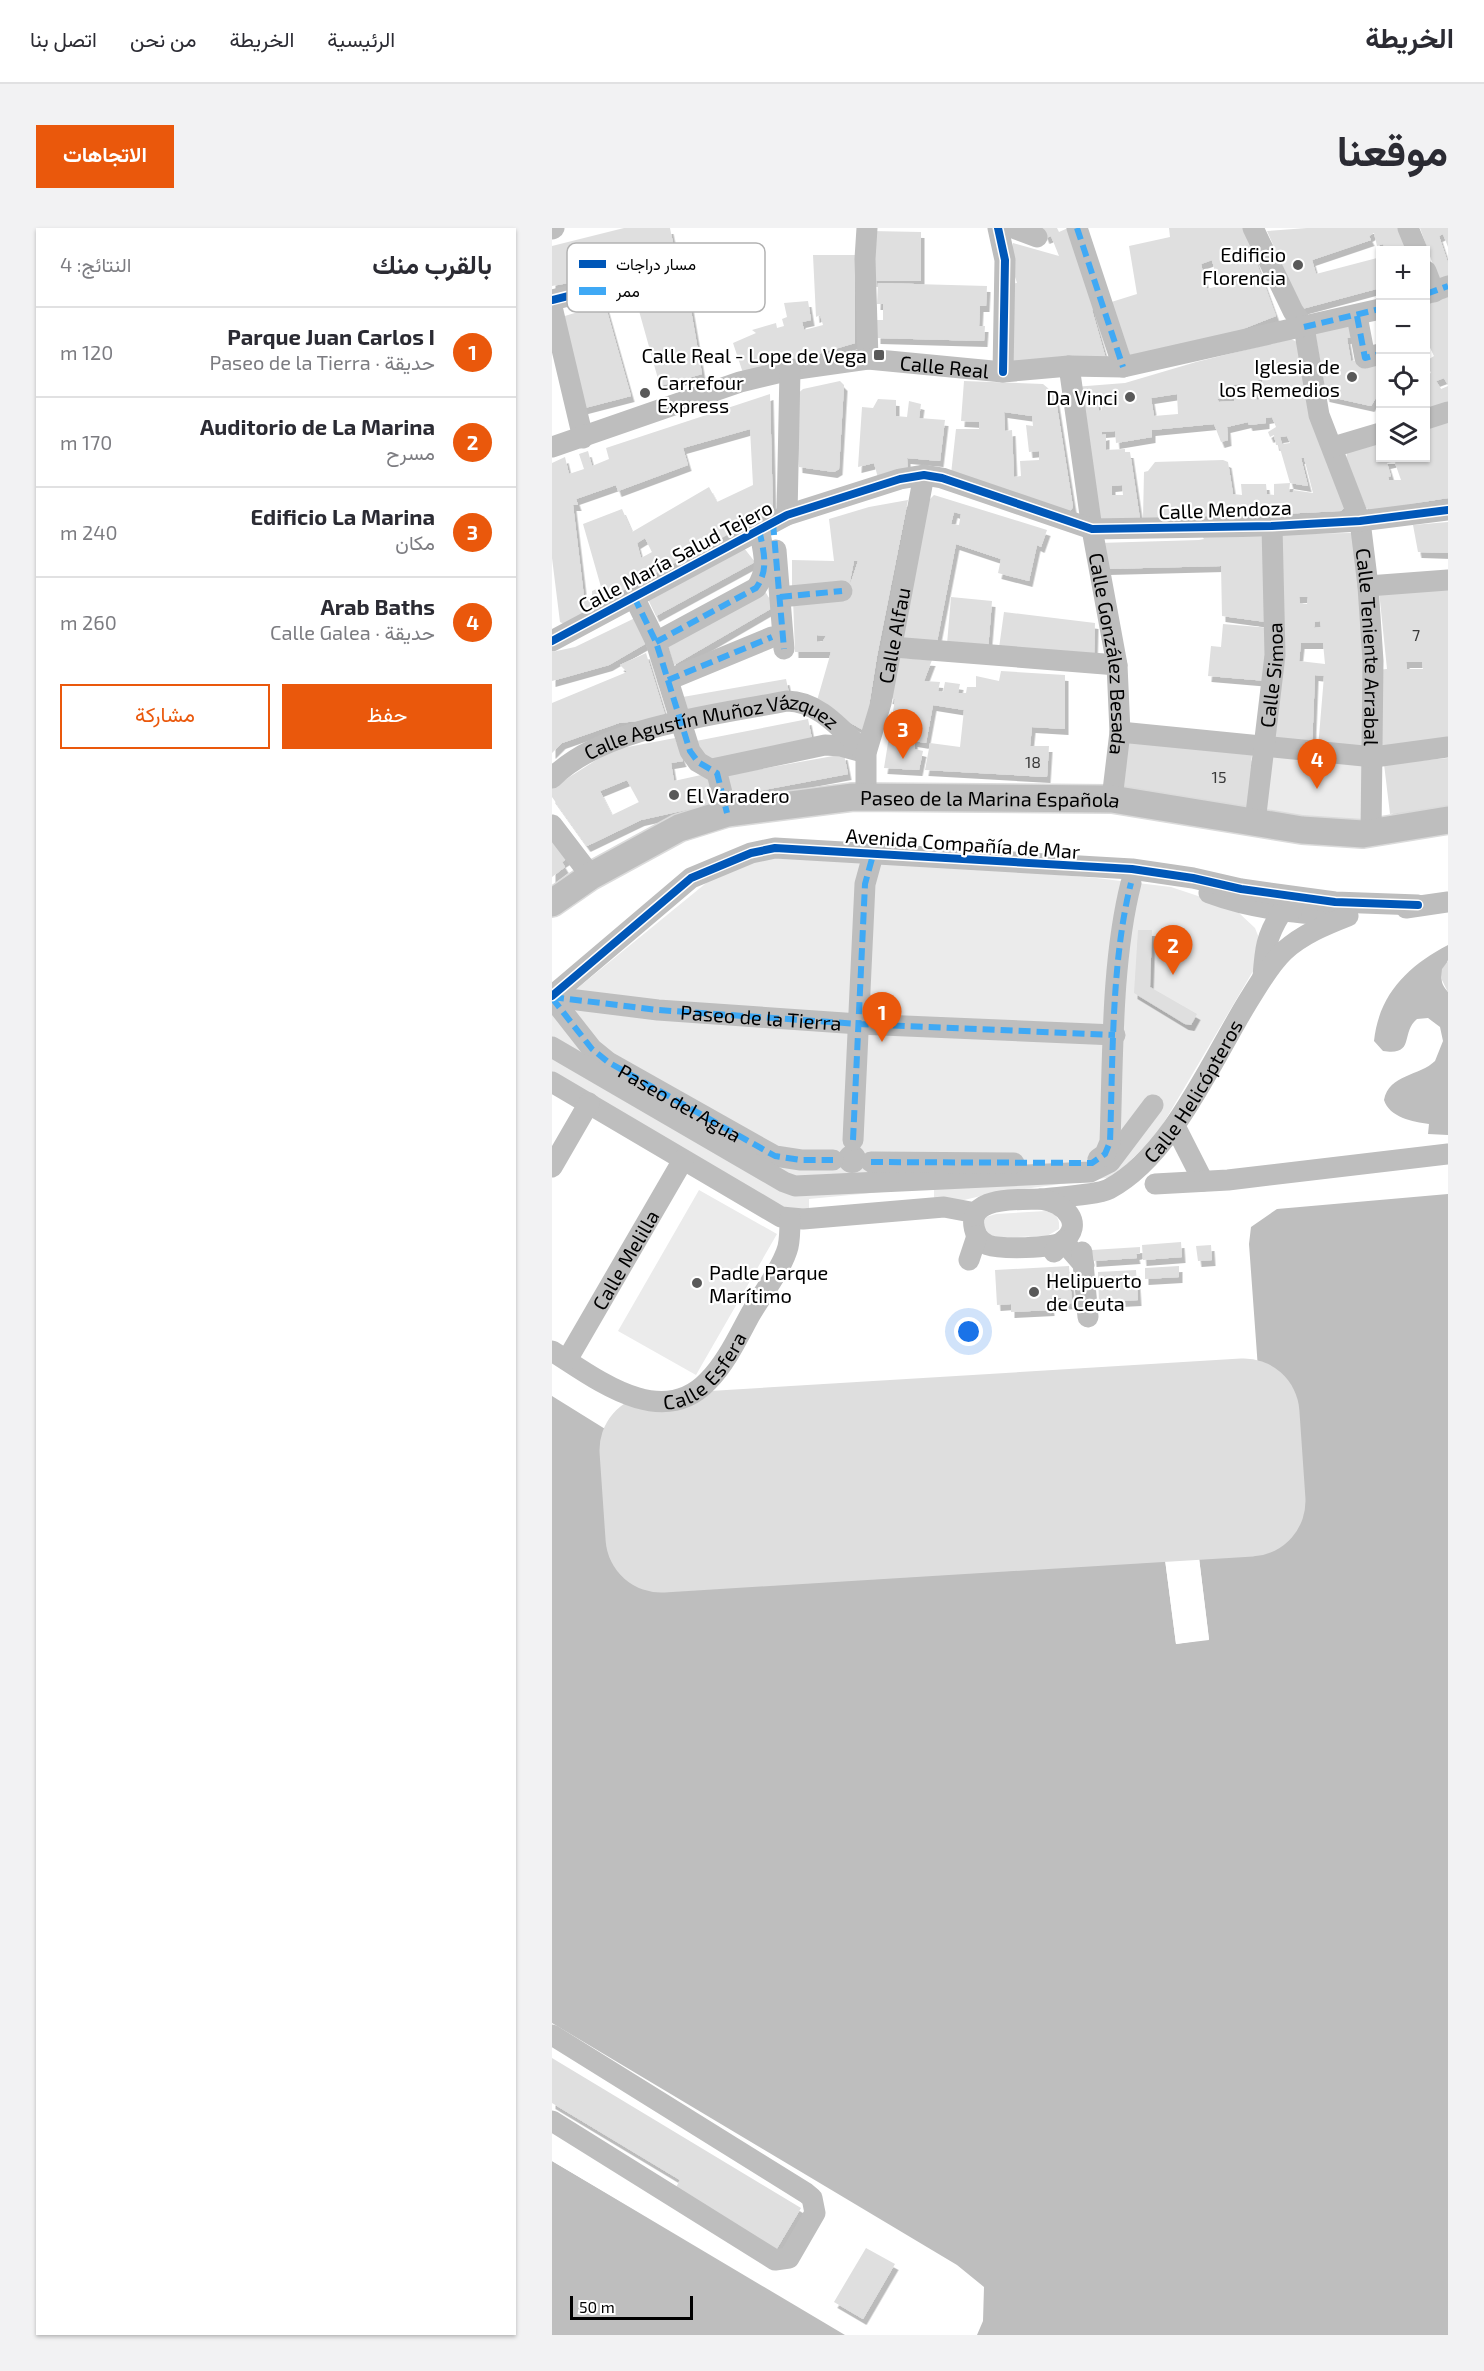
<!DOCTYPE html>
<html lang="ar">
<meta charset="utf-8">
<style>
body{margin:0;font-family:"Exo 2",Vazirmatn,sans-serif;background:#f2f2f3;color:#2b2b33;direction:rtl}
.controls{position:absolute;right:18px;top:18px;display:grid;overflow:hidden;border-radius:0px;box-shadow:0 2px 4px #0004}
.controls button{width:54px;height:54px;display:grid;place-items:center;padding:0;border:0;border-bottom:2px solid #e1e1e2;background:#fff;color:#2b2b33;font:30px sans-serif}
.scale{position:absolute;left:18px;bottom:15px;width:123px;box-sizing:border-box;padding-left:6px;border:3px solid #000;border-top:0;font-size:16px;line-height:21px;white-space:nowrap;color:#000;-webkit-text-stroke:4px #fff;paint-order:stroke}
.you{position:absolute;left:417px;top:1104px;width:21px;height:21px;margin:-15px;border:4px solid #fff;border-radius:50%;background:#1a73e8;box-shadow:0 0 0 9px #1a73e833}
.badge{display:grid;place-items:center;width:39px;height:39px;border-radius:50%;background:#ea580c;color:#fff;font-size:20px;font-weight:700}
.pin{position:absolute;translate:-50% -50px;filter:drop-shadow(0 2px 3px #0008)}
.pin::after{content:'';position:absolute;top:32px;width:21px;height:18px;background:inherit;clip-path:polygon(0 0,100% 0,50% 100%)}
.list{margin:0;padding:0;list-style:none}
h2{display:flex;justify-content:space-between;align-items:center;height:78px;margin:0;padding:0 24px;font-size:26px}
h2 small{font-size:20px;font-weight:400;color:#7c7c81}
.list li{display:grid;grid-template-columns:39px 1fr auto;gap:18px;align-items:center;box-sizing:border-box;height:90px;padding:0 24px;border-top:2px solid #e1e1e2}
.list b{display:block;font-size:22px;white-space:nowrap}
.list p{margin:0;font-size:20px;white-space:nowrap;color:#7c7c81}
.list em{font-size:20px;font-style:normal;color:#7c7c81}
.actions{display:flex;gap:12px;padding:18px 24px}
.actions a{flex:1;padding:14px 0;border:2px solid #ea580c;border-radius:0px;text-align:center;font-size:21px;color:#ea580c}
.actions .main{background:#ea580c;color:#fff}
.icon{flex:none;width:33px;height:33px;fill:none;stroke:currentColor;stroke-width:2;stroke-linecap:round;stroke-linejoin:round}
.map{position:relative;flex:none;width:896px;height:2107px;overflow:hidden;direction:ltr;border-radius:0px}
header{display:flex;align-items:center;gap:36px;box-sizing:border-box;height:84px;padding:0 30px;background:#fff;border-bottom:2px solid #e1e1e2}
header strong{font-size:28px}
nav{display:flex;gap:33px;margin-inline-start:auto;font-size:21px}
.intro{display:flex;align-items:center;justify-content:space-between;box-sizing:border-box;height:144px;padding:0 36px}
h1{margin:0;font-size:42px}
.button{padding:15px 27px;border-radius:0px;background:#ea580c;color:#fff;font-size:21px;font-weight:700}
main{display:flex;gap:36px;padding:0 36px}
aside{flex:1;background:#fff;border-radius:0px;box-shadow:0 2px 4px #0004}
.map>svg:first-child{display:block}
.green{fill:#ebebeb}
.water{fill:#bebebe}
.pier{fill:#fff}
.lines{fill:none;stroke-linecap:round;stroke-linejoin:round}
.runway{stroke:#dedede;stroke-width:111}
.building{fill:#dfdfdf;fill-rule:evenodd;filter:url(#shadow)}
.major-casing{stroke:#dbdbdb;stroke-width:30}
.minor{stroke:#bebebe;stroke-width:21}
.major{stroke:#bebebe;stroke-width:27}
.quiet{stroke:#3fa9f5;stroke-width:6;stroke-dasharray:12 6;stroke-linecap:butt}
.cycleway-casing{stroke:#fff;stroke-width:11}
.cycleway{stroke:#0057b8;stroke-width:8}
.poi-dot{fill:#595959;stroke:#fff;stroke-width:2}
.labels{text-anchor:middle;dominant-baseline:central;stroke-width:4.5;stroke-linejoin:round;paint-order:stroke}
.number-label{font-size:16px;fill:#383838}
.poi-label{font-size:20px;fill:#000;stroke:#fff;text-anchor:end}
.street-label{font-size:20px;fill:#000;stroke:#fff}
.key{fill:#fff;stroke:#b2b2b2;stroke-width:1.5}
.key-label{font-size:16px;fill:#000}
</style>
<header>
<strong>الخريطة</strong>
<nav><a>الرئيسية</a><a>الخريطة</a><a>من نحن</a><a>اتصل بنا</a></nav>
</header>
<div class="intro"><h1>موقعنا</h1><a class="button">الاتجاهات</a></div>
<main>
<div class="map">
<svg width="896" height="2107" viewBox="0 0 896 2107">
<defs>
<filter id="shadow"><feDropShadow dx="3.5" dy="6" stdDeviation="0" flood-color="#0004"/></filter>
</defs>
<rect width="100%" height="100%" fill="#fff"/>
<path class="green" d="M717 526 818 535 816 598 711 586Z
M186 629 306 630 544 650 619 659 667 675 687 685 703 700 707 710 704 738 604 908 561 949 441 965 408 973 382 972V959L257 971V980L252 983 225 981 0 847V781Z
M147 962 225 1006 144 1147 66 1103Z
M494 983C504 987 508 989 507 1001L495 1008 436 1010 429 999 434 989 444 986Z"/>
<path class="water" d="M896 717C896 721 896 728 896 732 892 745 884 751 896 764V907L876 906 877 896C861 894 837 889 832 872 837 846 868 848 883 833L891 813 888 799 876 790 865 791C848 805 864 828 831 823L822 813C827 766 856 738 896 717Z
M286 931a14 14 0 1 1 28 0a14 14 0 1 1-28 0Z
M896 966V2107H425L431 2093 432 2059 405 2037 0 1795V1168L87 1222 94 1318 99 1322 608 1293 624 1416 657 1411 642 1289 713 1285 716 1279 697 1016 699 999 725 981Z
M0 1933 293 2107H0Z"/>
<path class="pier" d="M639 1289H642L657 1412 624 1416 608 1293 611 1292 627 1413 653 1409Z
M0 1930 294 2104 296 2107 0 1933Z"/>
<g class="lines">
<path class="runway" d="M692 1186 698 1273 109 1309 103 1222Z"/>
</g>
<path class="building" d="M72 0H118L125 35 0 58V18Z
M490 0H505L507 4 516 0 550 78 540 82 554 131 457 139 456 56 465 55 457 30 461 15 507 28 499 8 494 10Z
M617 0H692L724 88 668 110 575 135 553 76 585 66 577 18 618 9ZM660 32 666 58 655 61 649 36Z
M755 0H847L855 22H834L831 16 825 18 822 5 817 8 819 12 760 32 764 46 825 30 824 25 828 24V60L750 81 715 3Z
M868 0H896V19L891 6 887 8 896 35V47L888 51 885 48Z
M319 3 369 4V53H321Z
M261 27H303V115L192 148 181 115 204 105 200 102 224 95 225 100 232 98 230 91 235 89 232 75 256 73 259 92 250 94 252 102 271 97 268 87 264 89Z
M134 53 150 146 108 158 82 65Z
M326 55 435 58 434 78H428L427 98H433L432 113 325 110V92H331V76H325Z
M896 69V157L892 150 884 153 889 161 896 158V176L874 182V147L879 145 874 133 882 128 874 111V75Z
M53 76 79 168 29 181 6 90Z
M800 97 802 109 795 110 799 133 828 131V163L819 178 774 168 763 104Z
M739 111 745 114 792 280 789 283 669 289 663 284 659 290 591 291 592 244 596 243 603 234 671 232 676 234 681 266 690 267 689 256H714L715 266 722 267V256L738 255 727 217H724L722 207 718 209 716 204 724 199 720 189 714 190V195L697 197 696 194 675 199 676 212 669 214 662 196 600 202V209L564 215 563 203 550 204V207L554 206V222L573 221V224H578L588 291 545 296 522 159 573 155 644 134ZM710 151 712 171 705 172 703 153ZM688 156 689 163H682L680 157ZM625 166 626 186 602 188 599 170ZM682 169V173L667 174 665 171ZM549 171 550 182 547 183 545 172ZM735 208 738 215 730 216 728 209ZM749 230H752L761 265 741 262V265L737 264 738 255 756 258ZM570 257 571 267H560V258Z
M288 153 292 157 287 241 282 244 247 239 243 168 251 161Z
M412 153 491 156 503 166 521 279 517 285 399 246 404 201H427V194L409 193ZM452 184 480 188 481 198 474 197 477 224 487 223V232L468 233 469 248 462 249 460 202 453 203Z
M218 166 221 285 14 397 8 394 0 330V235L13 229 17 246 32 241 27 226 36 223 40 238 57 231 54 220ZM198 201 201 257 165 274 157 259 80 304 70 281 31 296 49 359 40 363V369H32L21 277H26L24 271 64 257 66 263 136 237 131 220ZM93 310 100 324 89 330 85 315Z
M326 171 344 172V188L355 189 357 173 369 176 367 190 393 192 388 233 355 230 356 244 326 250 322 235 306 239 310 179 321 180Z
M896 192V270L820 282 814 280 794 231 795 225 828 213V230H874V199ZM844 233 843 235 849 252H837L836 249 839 248 835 235Z
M382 267 495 302 489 319 485 317 477 353 446 345 449 331 404 316 384 419 348 416 375 274ZM402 284 409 286 407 297 399 296Z
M356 272 325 428 313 503 264 476 279 424H243L241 371 293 367 300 351 306 333H302L297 358 240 365V332L282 333 277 291 317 279ZM265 407 274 408 271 413 265 414Z
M896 294V325L866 324 861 297Z
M801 305 811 390 813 525 766 520 772 448 763 447 760 520 717 514 727 306ZM747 369H756L755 376 748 375ZM768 393 769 399 762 400 763 394ZM749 415H771L773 436 747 433Z
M650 308 713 309 714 394 670 388 669 338 553 341 547 315 647 312 652 311Z
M192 320 203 334 104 388 95 369Z
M896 358V513L828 520 825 442 835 441 827 363ZM854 434H870L871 441H855Z
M213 363 222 379 122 437 116 418Z
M399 369 440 373 436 422 395 416Z
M452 384 543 395 542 432 447 420Z
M83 390 93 416 57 437 0 453V424L23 419Z
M671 396 719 400 715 453 656 448 659 418 669 419Z
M94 425 114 490 67 495 10 515 0 525V475L75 444 68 437Z
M346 430 380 432 372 453 388 454 386 463 391 464 393 454 408 456 406 465H414L415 459H424V448L447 453 449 443 513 447V501L480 499 478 518H497L495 549 373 542 378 515 408 519 412 482 381 477 374 515 362 513 363 521 371 523 367 542 332 540 343 471 337 470Z
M234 451 238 470 130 493 125 470Z
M256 491 260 511 149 533 144 513Z
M123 510 131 533 119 535 122 553 158 545 165 575 89 592 35 618 0 569V560L60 522ZM75 552 87 574 60 587 48 563Z
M574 512 700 527 695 578 570 560Z
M292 526 296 546 180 568 176 547Z
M896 530V578L838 586 832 536Z
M0 605 16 630 10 634 13 639 0 649Z
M586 702H600L598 759 645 786 639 797 633 796 582 765Z
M896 733V764L889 750 890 741Z
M629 1014 630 1029 591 1032 590 1017Z
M659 1017 660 1032 646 1033 644 1018Z
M588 1019V1025L584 1026 585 1030 541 1033 540 1022Z
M517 1038 520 1075 509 1076V1070H498L499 1082 459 1084V1076L445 1077 443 1042Z
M627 1038V1049L593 1051V1040Z
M584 1042 586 1072 547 1074 546 1044Z
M0 1830 249 1980 224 2022 123 1961 128 1952 0 1875Z
M314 2020 343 2036 311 2091 282 2074Z"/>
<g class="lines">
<defs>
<g id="major">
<path id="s11" d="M0 675 39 648 127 600 175 585 301 569 560 571 750 602 811 606 896 592"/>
</g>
</defs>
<use href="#major" class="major-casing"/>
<g class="minor">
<path d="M315 0 313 31 316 131"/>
<path d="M446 0 453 32 451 144"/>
<path d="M461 0 485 9"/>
<path d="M525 0 571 139"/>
<path id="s1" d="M701 0 741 83 752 99 767 187 808 293 816 358 821 433 819 605"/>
<path d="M856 0 865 22"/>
<path d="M0 1 2 0"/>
<path d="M874 43 882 64"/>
<path d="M874 66 896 58"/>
<path d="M0 72 151 34"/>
<path d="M0 79 31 210"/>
<path d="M805 88 813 130 828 126"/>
<path id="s2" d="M517 138 540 301 565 437 568 504 560 571"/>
<path d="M874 191 896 184"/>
<path id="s3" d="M0 219 188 154 238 142 316 131 451 144 517 138 571 139 828 81"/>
<path d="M781 219 828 205"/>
<path d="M235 287 238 142"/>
<path d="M224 322 232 421"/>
<path d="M816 358 896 352"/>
<path d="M82 369 104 414 138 523 146 534 165 545 175 585"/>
<path d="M228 369 290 363"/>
<path d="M0 413 235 287 348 251 372 247 390 250 540 301 720 298 808 293 896 282"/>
<path d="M104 414 204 360C218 341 211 322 207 301"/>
<path d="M340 419 565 437"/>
<path d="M116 452 220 409"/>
<path d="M568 504 822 529 896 519"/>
<path d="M160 541 273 517 289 518 311 524"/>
<path id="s4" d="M0 550C52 498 164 487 235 473 268 473 291 504 314 525"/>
<path id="s5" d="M314 568V525L329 475 372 247"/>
<path id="s6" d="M703 594 723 427 720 298"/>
<path d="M0 597 39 648"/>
<path d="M657 665C700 681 742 685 788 688"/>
<path d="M854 680 896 674"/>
<path d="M711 749C713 721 714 709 729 685L740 682"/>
<path d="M0 768 139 650 199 625 223 620 580 641 641 650 689 661 783 674 866 677"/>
<path d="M0 769 106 782 307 796 563 807"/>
<path id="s7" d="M0 770 40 821 56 834 223 928 249 932H281"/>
<path d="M0 819 232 954 243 958 538 944 558 934 601 877"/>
<path d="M0 854 229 989 251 991 392 979 424 985"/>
<path d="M623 898 651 953"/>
<path d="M301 912 313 656 321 627"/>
<path d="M546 931 553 926 558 914C561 832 559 734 579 655"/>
<path d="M319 934 462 935"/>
<path d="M0 939 37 875"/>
<path d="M603 956 676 952 896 926"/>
<path id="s8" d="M489 971C504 969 546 967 557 961 619 928 659 834 695 775 706 758 717 737 732 723 751 706 773 697 796 688"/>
<path d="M489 971C512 974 534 996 510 1014 500 1021 447 1021 436 1017 431 1015 428 1012 425 1008 407 967 465 972 489 971Z"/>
<path d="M502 1024 511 1013 532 1037"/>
<path d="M530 1024 536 1089"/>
<path d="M417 1032 425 1008"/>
<path id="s9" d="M0 1123C43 1150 109 1203 156 1153 174 1135 186 1109 198 1087 209 1068 231 1039 236 1019 238 1010 238 1000 238 991"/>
<path id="s10" d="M15 1132 131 932"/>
<path d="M0 1807 254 1965 260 1970 263 1985 237 2030 223 2032 0 1893"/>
</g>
<use href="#major" class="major"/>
<g class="quiet">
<path d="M525 0 571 139"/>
<path d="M874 66 896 58"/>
<path d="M805 88 813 130 828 126"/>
<path d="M752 99 828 81"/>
<path d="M221 295 232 421"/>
<path d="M82 369 104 414 138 523 146 534 165 545 175 585"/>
<path d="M228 369 290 363"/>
<path d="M104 414 204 360C218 341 211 322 207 301"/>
<path d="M116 452 220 409"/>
<path id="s12" d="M0 769 106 782 307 796 563 807"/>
<path d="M0 770 40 821 56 834 223 928 249 932H281"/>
<path d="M301 912 313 656 321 627"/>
<path d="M319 934 540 935 553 926 558 914C561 832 559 734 579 655"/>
</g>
<defs>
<path id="cycleway" d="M446 0 453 32 451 144
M0 72 151 34
M0 413 235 287 348 251 372 247 390 250 540 301 720 298 808 293 896 282
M0 768 139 650 199 625 223 620 580 641 641 650 689 661 783 674 866 677"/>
</defs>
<use href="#cycleway" class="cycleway-casing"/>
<use href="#cycleway" class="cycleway"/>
</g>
<g class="poi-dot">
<circle cx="746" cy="37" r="6"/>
<rect x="321" y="121" width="12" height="12" rx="3"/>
<circle cx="800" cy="149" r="6"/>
<circle cx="93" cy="165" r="6"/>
<circle cx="578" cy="169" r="6"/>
<circle cx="122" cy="567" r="6"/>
<circle cx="145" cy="1055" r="6"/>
<circle cx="482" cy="1064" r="6"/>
</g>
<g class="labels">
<g class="number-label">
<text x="864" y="406">7</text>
<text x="481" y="533">18</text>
<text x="667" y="548">15</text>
</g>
<g class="poi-label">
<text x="734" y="26">Edificio<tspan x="734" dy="23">Florencia</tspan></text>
<text x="315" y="127">Calle Real - Lope de Vega</text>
<text x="788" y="138">Iglesia de<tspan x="788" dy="23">los Remedios</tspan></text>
<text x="105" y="154" text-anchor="start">Carrefour<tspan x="105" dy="23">Express</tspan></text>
<text x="566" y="169">Da Vinci</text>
<text x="134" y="567" text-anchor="start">El Varadero</text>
<text x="157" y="1044" text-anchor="start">Padle Parque<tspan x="157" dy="23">Marítimo</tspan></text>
<text x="494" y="1052" text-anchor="start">Helipuerto<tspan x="494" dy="23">de Ceuta</tspan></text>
</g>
<g class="street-label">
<text stroke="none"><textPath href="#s3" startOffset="406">Calle Real</textPath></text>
<text transform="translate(673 281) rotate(-2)">Calle Mendoza</text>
<text transform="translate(123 328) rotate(-28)">Calle María Salud Tejero</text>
<text stroke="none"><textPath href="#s5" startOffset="164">Calle Alfau</textPath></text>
<text stroke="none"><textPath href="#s1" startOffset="441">Calle Teniente Arrabal</textPath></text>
<text stroke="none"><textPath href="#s2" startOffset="291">Calle González Besada</textPath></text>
<text stroke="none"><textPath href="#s6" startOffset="148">Calle Simoa</textPath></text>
<text stroke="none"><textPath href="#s4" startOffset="174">Calle Agustín Muñoz Vázquez</textPath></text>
<text stroke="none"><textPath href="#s11" startOffset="462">Paseo de la Marina Española</textPath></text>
<text transform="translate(411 615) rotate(4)">Avenida Compañía de Mar</text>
<text stroke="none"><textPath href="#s12" startOffset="210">Paseo de la Tierra</textPath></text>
<text stroke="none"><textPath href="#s8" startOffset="200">Calle Helicópteros</textPath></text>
<text stroke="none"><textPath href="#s7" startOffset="168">Paseo del Agua</textPath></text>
<text stroke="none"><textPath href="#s10" startOffset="116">Calle Melilla</textPath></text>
<text stroke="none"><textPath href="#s9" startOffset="178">Calle Esfera</textPath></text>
</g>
</g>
<rect x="15" y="15" width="198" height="69" rx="9" class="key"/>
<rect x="27" y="32" width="27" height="8" fill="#0057b8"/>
<rect x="27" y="59" width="27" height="8" fill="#3fa9f5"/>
<g class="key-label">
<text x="64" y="42">مسار دراجات</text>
<text x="64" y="69">ممر</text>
</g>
</svg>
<div class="controls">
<button>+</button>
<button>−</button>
<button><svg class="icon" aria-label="locate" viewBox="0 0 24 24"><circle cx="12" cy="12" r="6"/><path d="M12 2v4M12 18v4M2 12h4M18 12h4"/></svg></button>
<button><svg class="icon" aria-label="layers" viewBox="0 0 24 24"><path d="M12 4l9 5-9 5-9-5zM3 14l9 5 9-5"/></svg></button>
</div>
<div class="scale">50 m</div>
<div class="you"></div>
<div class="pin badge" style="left:330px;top:814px">1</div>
<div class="pin badge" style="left:621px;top:747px">2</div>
<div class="pin badge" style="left:351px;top:531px">3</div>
<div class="pin badge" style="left:765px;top:561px">4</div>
</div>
<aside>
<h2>بالقرب منك<small>النتائج: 4</small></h2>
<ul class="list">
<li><span class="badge">1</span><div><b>Parque Juan Carlos I</b><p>حديقة · Paseo de la Tierra</p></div><em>120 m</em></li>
<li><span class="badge">2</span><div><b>Auditorio de La Marina</b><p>مسرح</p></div><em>170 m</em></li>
<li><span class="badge">3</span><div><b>Edificio La Marina</b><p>مكان</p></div><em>240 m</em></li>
<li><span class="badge">4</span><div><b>Arab Baths</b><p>حديقة · Calle Galea</p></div><em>260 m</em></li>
</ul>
<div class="actions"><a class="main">حفظ</a><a>مشاركة</a></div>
</aside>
</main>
